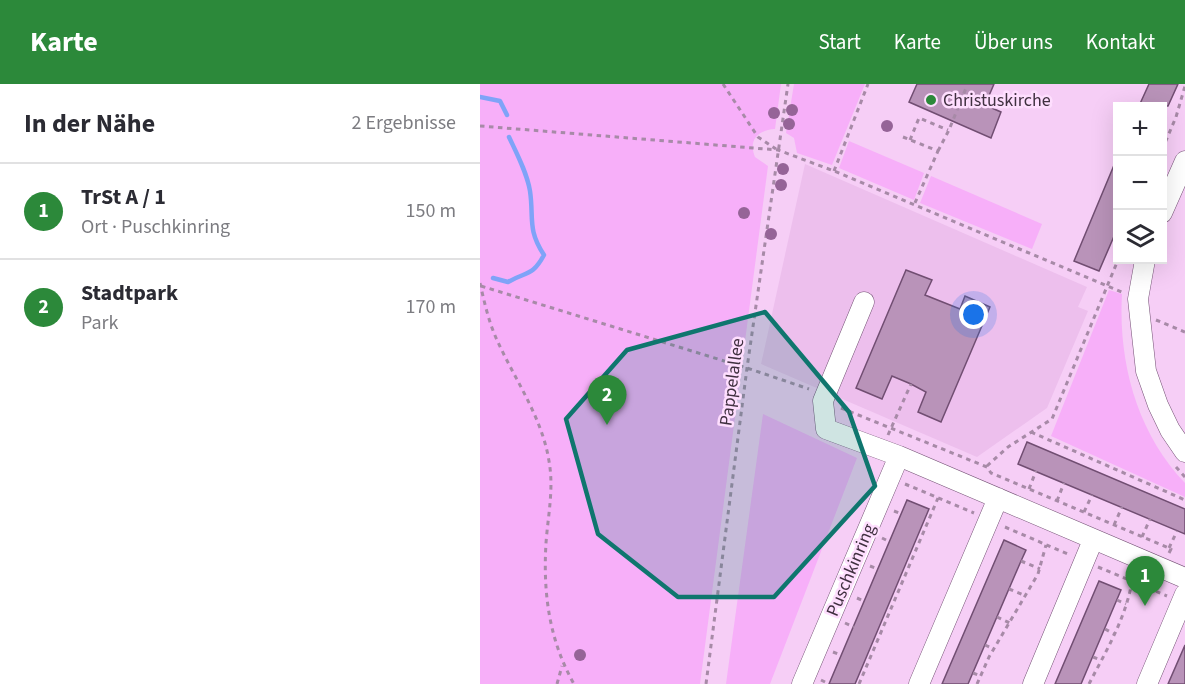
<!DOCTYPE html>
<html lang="de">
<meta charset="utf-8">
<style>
body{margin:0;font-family:"Source Sans 3",sans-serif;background:#f7f7f7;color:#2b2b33}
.controls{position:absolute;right:18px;top:18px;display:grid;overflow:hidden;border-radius:0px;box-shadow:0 6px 24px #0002}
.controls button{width:54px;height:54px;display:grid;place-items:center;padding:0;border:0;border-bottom:2px solid #e1e1e2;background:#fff;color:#2b2b33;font:30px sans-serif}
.you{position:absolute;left:494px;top:231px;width:21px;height:21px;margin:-15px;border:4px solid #fff;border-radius:50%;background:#1a73e8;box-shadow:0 0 0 9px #1a73e833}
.badge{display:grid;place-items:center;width:39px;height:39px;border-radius:50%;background:#2c893a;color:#fff;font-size:20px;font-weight:700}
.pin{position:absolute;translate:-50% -50px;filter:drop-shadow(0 2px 3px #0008)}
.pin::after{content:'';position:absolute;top:32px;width:21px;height:18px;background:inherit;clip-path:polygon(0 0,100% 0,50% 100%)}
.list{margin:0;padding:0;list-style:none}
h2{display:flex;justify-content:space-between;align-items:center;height:78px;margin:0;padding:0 24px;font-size:26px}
h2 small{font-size:20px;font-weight:400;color:#7c7c81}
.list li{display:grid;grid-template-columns:39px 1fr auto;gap:18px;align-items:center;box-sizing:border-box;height:96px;padding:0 24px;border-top:2px solid #e1e1e2}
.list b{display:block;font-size:22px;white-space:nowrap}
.list p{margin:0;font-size:20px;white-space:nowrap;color:#7c7c81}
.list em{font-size:20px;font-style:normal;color:#7c7c81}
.icon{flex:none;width:33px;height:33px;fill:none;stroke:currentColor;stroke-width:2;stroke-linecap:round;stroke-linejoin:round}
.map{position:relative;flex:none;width:705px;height:600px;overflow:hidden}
header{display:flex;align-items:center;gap:36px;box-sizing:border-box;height:84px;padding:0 30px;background:#2c893a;color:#fff}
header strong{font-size:28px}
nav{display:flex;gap:33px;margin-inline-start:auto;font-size:21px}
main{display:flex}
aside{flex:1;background:#fff}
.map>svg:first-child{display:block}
.built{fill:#edbfed}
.green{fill:#f7aff9}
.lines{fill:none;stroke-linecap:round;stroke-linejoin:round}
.stream{stroke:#7fa3f8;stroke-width:4.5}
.building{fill:#b993b9;stroke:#714e72;stroke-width:1.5}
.minor-casing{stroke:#765477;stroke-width:21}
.path{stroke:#a78aa7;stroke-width:3;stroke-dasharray:4.5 4.5;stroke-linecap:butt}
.minor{stroke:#fff;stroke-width:20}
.tree{fill:#956497}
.marked{fill:#0f766e;fill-opacity:0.2;stroke:#0f766e;stroke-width:4.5;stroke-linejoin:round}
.poi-dot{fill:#2c893a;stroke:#fedefe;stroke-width:2}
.labels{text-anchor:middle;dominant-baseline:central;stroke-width:5;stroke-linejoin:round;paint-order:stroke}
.poi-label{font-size:18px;fill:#403040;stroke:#fedefe;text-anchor:start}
.street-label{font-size:18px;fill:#403040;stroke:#fedefe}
</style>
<header>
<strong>Karte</strong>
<nav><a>Start</a><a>Karte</a><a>Über uns</a><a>Kontakt</a></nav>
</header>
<main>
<aside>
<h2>In der Nähe<small>2 Ergebnisse</small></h2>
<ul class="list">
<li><span class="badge">1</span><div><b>TrSt A / 1</b><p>Ort · Puschkinring</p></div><em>150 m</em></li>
<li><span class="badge">2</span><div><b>Stadtpark</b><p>Park</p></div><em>170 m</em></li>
</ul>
</aside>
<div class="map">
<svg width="705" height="600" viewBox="0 0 705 600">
<rect width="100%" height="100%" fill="#f6cef6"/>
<path class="built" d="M325 80 607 203 598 223 608 227 567 324 497 373 281 280Z"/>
<path class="green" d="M0 0H301L295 45C278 46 268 56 275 73L288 82 220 600H0Z
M314 0H385L352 81 317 69 314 54 306 49Z
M369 57 444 89 434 116 359 84Z
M451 92 562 140 552 165 440 119Z
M629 206 642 210C638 278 657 349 705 399V413L571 352Z
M283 330 377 374 290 600H246Z"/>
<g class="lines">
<path class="stream" d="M0 13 20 17 27 31
M13 194 28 198C47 187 52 193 64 171 47 145 54 134 50 107 47 89 37 70 29 53"/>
</g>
<path class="building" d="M437 0H514L505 21 521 28 511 54 429 18Z
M669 0H698L688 22H659Z
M637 74 638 143 619 187 594 177Z
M426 186 452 196 445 211 480 225 485 212 510 223 461 338 438 328 446 308 431 300 412 292 402 315 376 304Z
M547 358 705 425V450L538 380Z
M427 416 449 425 375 600H349Z
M524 456 546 466 541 477 488 600H462Z
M619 497 641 506 601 600H575Z
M705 561V600H688Z"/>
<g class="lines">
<defs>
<path id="minor" d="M682 129 705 77
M665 176 658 215 666 287 678 321 690 346 705 368
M384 218 345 312 343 317 346 345 419 372 705 494
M322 600 419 372
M439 600 518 414
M553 600 613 456
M667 600 705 510"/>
</defs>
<use href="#minor" class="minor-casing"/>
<path class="path" d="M243 0 278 53 296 65
M0 42 298 66 354 87 644 209
M423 53 458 67 434 121
M430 56 439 34 468 46
M682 66 696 33 705 2
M458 67 469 46 486 4
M354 87 388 0
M0 199C4 217 9 239 17 256 35 296 62 333 69 377 74 405 68 431 66 459 63 509 69 556 94 600
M1 202 267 284 329 305
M676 236 705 248
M361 324 507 383 511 389 691 465 688 471
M551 348 705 416
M408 351 431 300
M507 382 528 363 572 335 638 176
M696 383 705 393
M425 400 494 429
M549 405 556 387
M577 417 584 399
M414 427 422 430
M604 428 612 411
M634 441 642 423
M525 443 590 471
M662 453 670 435
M402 454 410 458
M689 464 697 447
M541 477 560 485
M390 482 398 485
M618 483 687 512
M529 505 546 512
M377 514 384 517
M637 516 646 520
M517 533 530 539
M365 539 374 543
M625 545 634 550
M505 561 514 565
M353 568 361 571
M613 573 621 576
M493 589 501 592
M341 596 349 600
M77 600 82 582
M226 600 267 284 308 0
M379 600 458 414
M497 600 509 573 558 490 566 461
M609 600C626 567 646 534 652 497"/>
<use href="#minor" class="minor"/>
</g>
<g class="tree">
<circle cx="312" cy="26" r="6"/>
<circle cx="294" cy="29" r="6"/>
<circle cx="309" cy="40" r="6"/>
<circle cx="407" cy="42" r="6"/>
<circle cx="303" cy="85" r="6"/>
<circle cx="301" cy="101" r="6"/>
<circle cx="264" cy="129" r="6"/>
<circle cx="291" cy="150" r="6"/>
<circle cx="100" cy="571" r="6"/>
</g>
<path class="marked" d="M285 228 369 328 395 402 294 513H198L118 450 86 335 147 266Z"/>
<circle class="poi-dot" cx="451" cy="16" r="6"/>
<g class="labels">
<g class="poi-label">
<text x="463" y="16">Christuskirche</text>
</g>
<g class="street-label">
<text transform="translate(252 298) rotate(-82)">Pappelallee</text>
<text transform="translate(371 486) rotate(-67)">Puschkinring</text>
</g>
</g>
</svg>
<div class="controls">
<button>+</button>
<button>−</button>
<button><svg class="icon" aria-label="layers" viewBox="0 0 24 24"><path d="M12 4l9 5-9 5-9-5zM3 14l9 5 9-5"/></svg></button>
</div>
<div class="you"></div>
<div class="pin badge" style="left:665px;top:522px">1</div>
<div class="pin badge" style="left:127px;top:341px">2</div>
</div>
</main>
